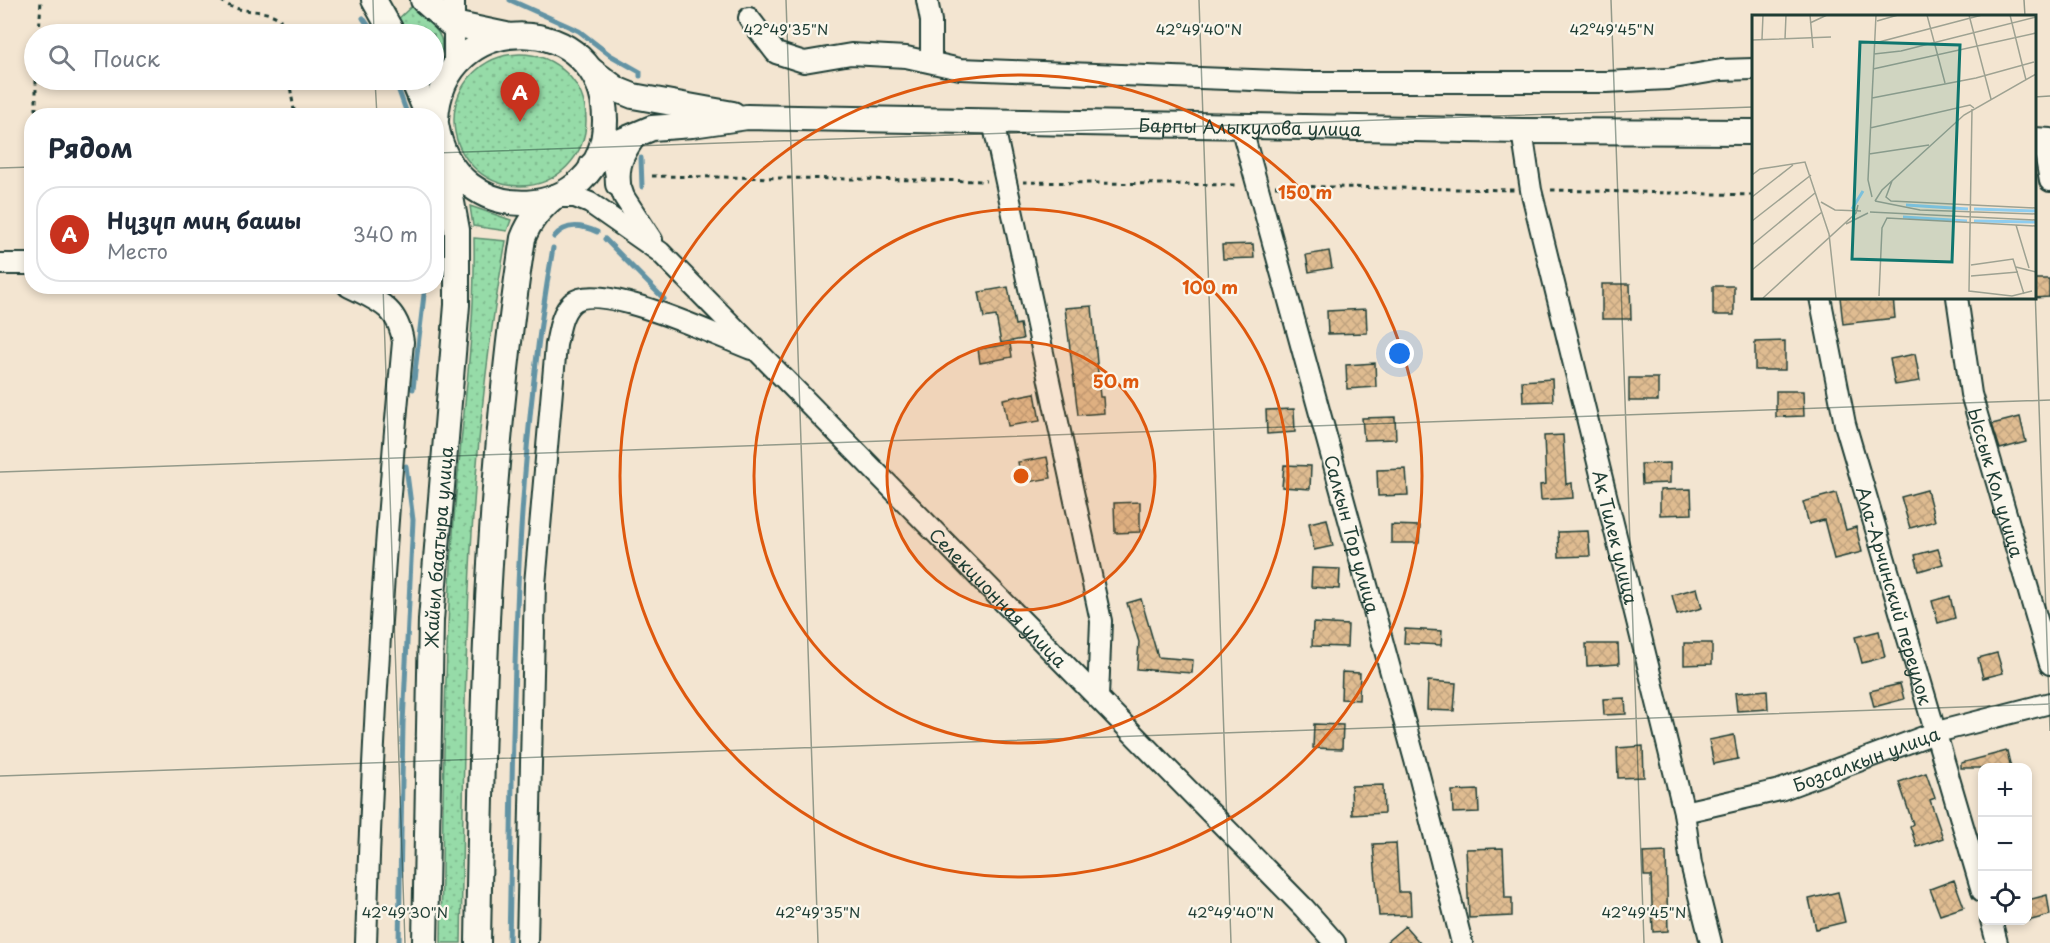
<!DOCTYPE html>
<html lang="ru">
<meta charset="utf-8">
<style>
body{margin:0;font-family:"Playpen Sans",sans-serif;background:#f6f6f7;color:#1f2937}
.controls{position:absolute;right:18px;bottom:18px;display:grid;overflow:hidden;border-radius:12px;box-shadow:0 3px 9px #0003}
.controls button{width:54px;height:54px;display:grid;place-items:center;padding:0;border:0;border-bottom:2px solid #e0e1e3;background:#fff;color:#1f2937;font:30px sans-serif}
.you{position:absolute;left:1400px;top:354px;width:21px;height:21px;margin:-15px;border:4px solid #fff;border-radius:50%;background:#1a73e8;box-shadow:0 0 0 9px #1a73e833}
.badge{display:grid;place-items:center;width:39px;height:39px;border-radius:50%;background:#c8321e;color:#fff;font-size:20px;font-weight:700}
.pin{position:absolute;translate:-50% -50px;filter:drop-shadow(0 2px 3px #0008)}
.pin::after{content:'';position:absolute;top:32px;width:21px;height:18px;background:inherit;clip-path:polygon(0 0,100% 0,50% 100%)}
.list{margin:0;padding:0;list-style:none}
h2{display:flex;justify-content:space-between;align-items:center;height:78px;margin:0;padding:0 24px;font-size:26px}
h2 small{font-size:20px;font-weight:400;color:#747a83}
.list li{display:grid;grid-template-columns:39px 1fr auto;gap:18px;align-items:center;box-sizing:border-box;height:96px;margin:0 12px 12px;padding:0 12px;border:2px solid #e0e1e3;border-radius:24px}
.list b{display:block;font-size:22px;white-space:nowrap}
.list p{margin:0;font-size:20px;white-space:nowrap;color:#747a83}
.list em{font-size:20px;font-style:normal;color:#747a83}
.icon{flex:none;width:33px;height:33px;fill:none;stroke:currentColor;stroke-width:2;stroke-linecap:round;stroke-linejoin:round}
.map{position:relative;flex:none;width:2050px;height:943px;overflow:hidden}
.search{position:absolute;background:#fff;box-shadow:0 3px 9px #0003;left:24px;top:24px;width:420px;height:66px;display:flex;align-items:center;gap:15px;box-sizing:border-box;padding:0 21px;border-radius:33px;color:#747a83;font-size:22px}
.panel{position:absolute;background:#fff;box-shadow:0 3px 9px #0003;left:24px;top:108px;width:420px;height:186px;border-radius:24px}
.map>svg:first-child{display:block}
.grass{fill:url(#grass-dots);stroke:#5a8c6e;stroke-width:1.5}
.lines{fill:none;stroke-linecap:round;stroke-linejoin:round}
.stream{stroke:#6293a4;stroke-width:5}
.building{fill:url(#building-cross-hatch);stroke:#1f3d34;stroke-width:1.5}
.minor-casing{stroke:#1f3d34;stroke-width:24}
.major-casing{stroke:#1f3d34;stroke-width:28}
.path{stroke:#1f3d34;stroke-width:3;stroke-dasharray:4.5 4.5;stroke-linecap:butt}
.minor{stroke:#fbf7ec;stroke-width:20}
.major{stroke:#fbf7ec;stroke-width:24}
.ticks{fill:none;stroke:#1f3d34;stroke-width:1.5;stroke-opacity:0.45}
.ring{fill:none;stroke:#de580e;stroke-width:3}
.labels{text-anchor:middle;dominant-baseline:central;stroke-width:4.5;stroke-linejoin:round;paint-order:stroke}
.street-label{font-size:18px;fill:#1f3d34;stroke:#fbf7ec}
.inset-river{fill:none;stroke:#8ecdef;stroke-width:3}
.inset-road{fill:none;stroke:#9ea292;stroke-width:1.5}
.view{fill:#0f766e;fill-opacity:0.15;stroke:#0f766e;stroke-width:3}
.inset-edge{fill:none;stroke:#1f3d34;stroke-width:3}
.ticks-label{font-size:15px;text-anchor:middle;fill:#1f3d34;stroke:#fbf7ec;stroke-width:4.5;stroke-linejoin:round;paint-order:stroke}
.centre{fill:#de580e;stroke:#fbf7ec;stroke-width:3}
.ring-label{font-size:18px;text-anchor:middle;font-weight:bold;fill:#de580e;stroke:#fbf7ec;stroke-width:4.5;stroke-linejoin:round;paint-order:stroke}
</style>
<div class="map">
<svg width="2050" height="943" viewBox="0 0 2050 943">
<defs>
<pattern id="grass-dots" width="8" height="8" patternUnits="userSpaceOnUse" patternTransform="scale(1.5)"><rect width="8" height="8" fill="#96dba8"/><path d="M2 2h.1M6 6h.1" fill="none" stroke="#81bd91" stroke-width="1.8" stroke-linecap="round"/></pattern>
<pattern id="building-cross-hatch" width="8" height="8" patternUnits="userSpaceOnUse" patternTransform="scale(1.5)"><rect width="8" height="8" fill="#dfbc91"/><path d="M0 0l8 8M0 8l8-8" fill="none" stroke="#bfa27e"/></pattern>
</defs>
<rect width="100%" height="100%" fill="#f3e5d1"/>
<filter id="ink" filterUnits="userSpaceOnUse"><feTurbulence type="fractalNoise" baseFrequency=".0167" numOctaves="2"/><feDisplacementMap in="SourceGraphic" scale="12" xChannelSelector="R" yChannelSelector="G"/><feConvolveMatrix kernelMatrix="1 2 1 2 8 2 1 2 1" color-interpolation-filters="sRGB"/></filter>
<g filter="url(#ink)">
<path class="grass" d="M412 6C433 28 454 36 434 67V34H406L397 20Z
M454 120a66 66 0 1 1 132 0a66 66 0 1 1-132 0Z
M470 206 511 220 507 231 473 226Z
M474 238 506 241C463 472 465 709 461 943H441C443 802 444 660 454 519 461 426 476 332 474 238Z"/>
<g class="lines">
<path class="stream" d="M510 0 579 31 610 55 640 72V76
M363 18 372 31
M395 80 408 116
M641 158 642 187
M554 237C566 222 582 225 597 232
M605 239 664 299
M413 389 425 286
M399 943 403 723 413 520 406 466
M509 943C514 711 512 477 553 248"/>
</g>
<path class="building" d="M1253 244 1254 258 1223 259 1222 245Z
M1329 251 1332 268 1309 272 1306 255Z
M2034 279H2049V297L2034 298Z
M1602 284H1630L1631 319H1602Z
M1713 286H1734V315H1713Z
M1008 287 1015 325 1020 324 1023 339 1001 343 996 316 984 318 979 292Z
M1840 297H1893L1895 318 1843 324Z
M1092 306 1100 397H1103L1104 413 1078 415 1065 308Z
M1366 309 1367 333 1328 334 1327 311Z
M1785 341V370H1755V342Z
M1010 344 1012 357 980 363 978 349Z
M1915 354 1920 381 1895 385 1890 359Z
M1375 363 1376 387 1347 389 1346 365Z
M1629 378H1658V401H1629Z
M1552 379 1553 401 1523 402 1522 381Z
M1776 391H1803L1804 416 1776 417Z
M1035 393 1040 421 1008 426 1003 399Z
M1294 409 1295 432 1267 434 1266 410Z
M1395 417 1396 439 1364 440 1362 418Z
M2020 417 2026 442 2000 449 1992 424Z
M1563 435 1566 484 1572 483 1573 498 1541 500 1540 485 1546 484 1544 436Z
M1047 457 1051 478 1022 483 1018 462Z
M1670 463V483L1642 484 1641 464Z
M1284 465 1311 466 1310 489 1282 487Z
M1406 469 1408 495 1378 496 1377 470Z
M1691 489 1692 514 1660 515V490Z
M1927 490 1935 521 1910 528 1901 497Z
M1836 493 1846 530 1856 527 1862 552 1834 559 1824 520 1809 524 1803 502Z
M1140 502V532L1115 533 1114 503Z
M1327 519 1333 546 1314 550 1309 523Z
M1391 525 1420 526 1419 543H1391Z
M1588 531 1590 556 1559 557 1558 532Z
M1938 549 1943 564 1919 571 1915 555Z
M1312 568 1340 569 1339 589 1311 587Z
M1697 588 1702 608 1677 615 1672 595Z
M1950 596 1955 618 1938 623 1932 601Z
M1141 599 1158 657 1193 660 1192 673 1137 669 1139 642 1127 603Z
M1313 623 1348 625 1347 647 1312 646Z
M1405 629 1442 631 1441 645 1404 643Z
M1879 631 1885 657 1862 663 1855 637Z
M1684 643H1712V664L1684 665Z
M1586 644H1618L1619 664 1587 666Z
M1997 653 2003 673 1983 678 1978 658Z
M1342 672 1360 673 1359 700 1341 699Z
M1428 681 1456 683 1454 711 1427 710Z
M1900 684 1904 699 1874 707 1870 691Z
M1767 690 1768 709 1737 711 1735 693Z
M1625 698 1626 714 1604 715 1603 699Z
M1314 724 1343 725 1342 749 1313 748Z
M1734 735 1738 759 1714 764 1709 740Z
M1643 746 1644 777 1618 778 1617 748Z
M2007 751 2011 768H1961V763Z
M1926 773 1935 798 1930 800 1943 838 1917 847 1910 826 1913 824 1899 782Z
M1383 785 1384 813 1352 815 1351 786Z
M1478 790 1479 812 1453 813 1452 791Z
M1396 843 1399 892H1410L1411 915 1379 916 1373 844Z
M1503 848 1505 898H1512V916L1469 918 1466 849Z
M1666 852 1668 931 1653 932 1651 876H1644L1643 853Z
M1954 880 1964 907 1940 915 1930 889Z
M1838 892 1845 922 1816 929 1809 899Z
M2047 895 2050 915 2028 921V900Z
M1405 926 1420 943H1385Z"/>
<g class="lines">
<defs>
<g id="minor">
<path d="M454 0V66"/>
<path d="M927 0 931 21V62"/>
<path d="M749 18 776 53 804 62 851 54 906 57 960 69 1305 82H1606L1668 79 1721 70 1753 69"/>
<path d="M993 122 1101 621 1098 697"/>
<path id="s1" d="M1241 126 1418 771 1462 943"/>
<path id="s2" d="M1522 131 1531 190 1684 812 1691 864 1711 943"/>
<path d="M2043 141 2050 181"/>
<path d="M615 171 624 197 652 240"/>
<path id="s3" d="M554 197H575L590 203 660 252 1304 908 1335 943"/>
<path d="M0 264H32"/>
<path d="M348 286C377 301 398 306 403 342 384 542 372 742 366 943"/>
<path id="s4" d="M1820 297 1845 424 1982 891"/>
<path id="s5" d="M1957 297 1971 394 2050 664"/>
<path id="s6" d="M1684 812 1780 790 1937 732 2050 703"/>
<path d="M1991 920 1997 943"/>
<path d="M527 943 535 584 556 345C559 331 561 313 572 303 598 279 719 337 751 349"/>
</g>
<g id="major">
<path d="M374 0 393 34"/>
<path d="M423 0 449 23 506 35"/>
<path d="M591 70 618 90 633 96 733 114"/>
<path d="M413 80 428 116"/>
<path d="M436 120C441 5 606 9 605 121 605 223 454 236 436 124"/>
<path d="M2034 140 2050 141"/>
<path id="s7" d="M592 165 621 141 652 128 692 125 747 117 1522 131 1753 132"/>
<path d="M618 184C616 164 622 153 633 137"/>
<path id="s8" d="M425 943 431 620 457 305V230L443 153"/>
<path d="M478 943C482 707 487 472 523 238 530 220 539 210 554 197"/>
</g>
</defs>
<use href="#minor" class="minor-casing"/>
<use href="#major" class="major-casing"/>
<path class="path" d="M221 0C237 16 262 6 280 19L283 34
M39 34 41 0
M36 80V116
M289 80 295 116
M652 176 986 181
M1023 182 1238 185
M1275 186 1514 190
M1551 190 1753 195"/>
<use href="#minor" class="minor"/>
<use href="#major" class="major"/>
</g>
</g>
<path class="ticks" d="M373 0 374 34M786 0 818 943M1199 0 1231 943M1611 0 1644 943M2024 0 2025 16M375 80 377 116M2034 97 2050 96M436 153 1753 107M0 168 32 167M2034 258 2050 731M383 286 405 943M0 472 2050 400M0 776 2050 704"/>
<circle cx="1021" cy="476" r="134" fill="#de580e" fill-opacity=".12"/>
<g class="ring">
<circle cx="1021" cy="476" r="134"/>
<circle cx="1021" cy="476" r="267"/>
<circle cx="1021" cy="476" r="401"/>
</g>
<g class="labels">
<g class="street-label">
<text stroke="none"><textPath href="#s7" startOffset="670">Барпы Алыкулова улица</textPath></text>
<text stroke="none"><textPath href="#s5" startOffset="190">Ыссык Кол улица</textPath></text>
<text stroke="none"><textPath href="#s1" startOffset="423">Салкын Тор улица</textPath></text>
<text stroke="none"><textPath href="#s2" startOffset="417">Ак Тилек улица</textPath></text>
<text stroke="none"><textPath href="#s8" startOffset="396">Жайыл баатыра улица</textPath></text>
<text stroke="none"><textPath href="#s4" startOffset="308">Ала-Арчинский переулок</textPath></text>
<text stroke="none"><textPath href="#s3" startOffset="606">Селекционная улица</textPath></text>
<text stroke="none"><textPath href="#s6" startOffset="190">Бозсалкын улица</textPath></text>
</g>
</g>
<g transform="translate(1752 15)">
<rect width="284" height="284" fill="#f3e5d1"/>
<path class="inset-river" d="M154 190 216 194M100 194 111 176M222 194 284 196M151 202 215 206M222 206 283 207"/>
<path class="inset-road" d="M58 0 61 33M175 0 193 68M217 0 239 84M258 0 274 65M125 6 146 0M58 8 75 0M10 24 11 0M33 24 34 0M0 25 79 22M123 28 230 0M122 39 149 36 284 2M121 54 284 18M120 83 224 63 282 47M220 94 217 276 260 281 280 276M118 113 218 90 222 93M117 139 177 130M0 160 8 154 53 147 77 219 84 283M140 166 134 182 139 186 284 193M0 182 41 150M120 182 116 165 124 0M123 186 130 175 212 100 284 59M123 186 168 195 284 199M69 187 83 195 109 196M118 197 284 205M0 206 59 160M94 209 116 198M264 210 277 253M0 230 63 178M219 250 261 244 272 279M264 252 284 257M0 255 70 197M219 261 266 257M127 281 130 213 135 203 284 211M11 283 104 198 106 190"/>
<path class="view" d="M108 27 208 30 200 247 100 244Z"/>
<rect width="284" height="284" class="inset-edge"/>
</g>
<g class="ticks-label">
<text x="786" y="35">42°49'35"N</text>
<text x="1199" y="35">42°49'40"N</text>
<text x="1612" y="35">42°49'45"N</text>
<text x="405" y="918">42°49'30"N</text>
<text x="818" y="918">42°49'35"N</text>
<text x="1231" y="918">42°49'40"N</text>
<text x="1644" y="918">42°49'45"N</text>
</g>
<circle cx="1021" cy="476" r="9" class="centre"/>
<g class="ring-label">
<text x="1305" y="199">150 m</text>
<text x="1210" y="294">100 m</text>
<text x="1116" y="388">50 m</text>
</g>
</svg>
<div class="controls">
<button>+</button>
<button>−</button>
<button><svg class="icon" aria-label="locate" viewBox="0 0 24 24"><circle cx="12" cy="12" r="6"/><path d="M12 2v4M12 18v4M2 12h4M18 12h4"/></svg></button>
</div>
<div class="you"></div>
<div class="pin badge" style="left:520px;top:122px">A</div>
<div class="search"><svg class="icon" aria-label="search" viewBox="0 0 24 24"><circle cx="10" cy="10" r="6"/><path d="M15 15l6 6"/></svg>Поиск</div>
<section class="panel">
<h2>Рядом<small></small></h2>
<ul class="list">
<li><span class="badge">A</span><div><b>Нүзүп миң башы</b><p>Место</p></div><em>340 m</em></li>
</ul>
</section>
</div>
